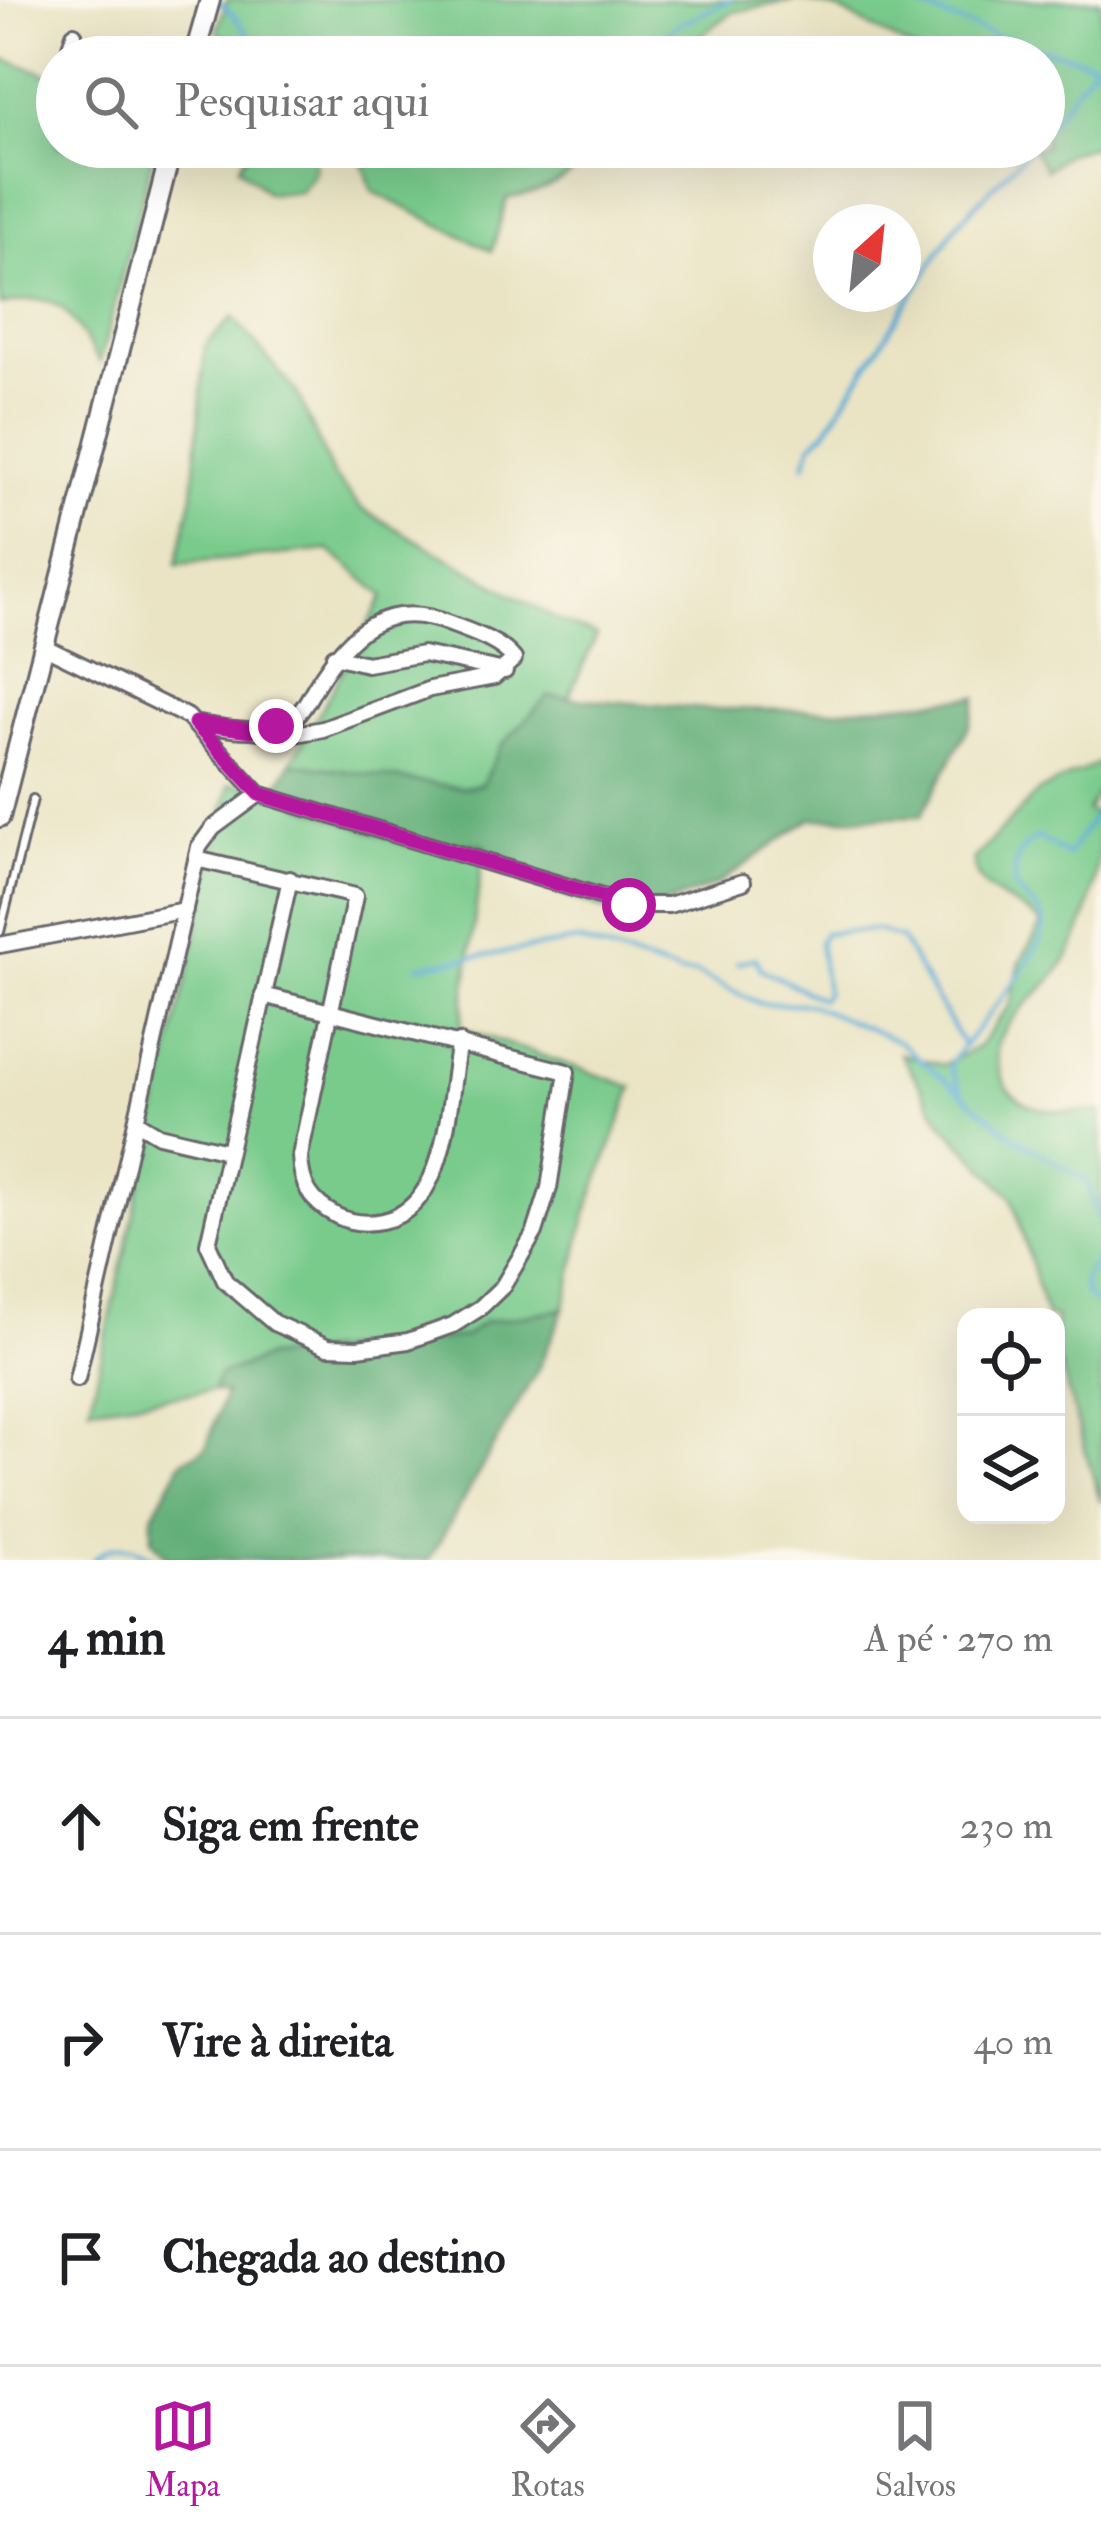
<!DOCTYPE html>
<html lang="pt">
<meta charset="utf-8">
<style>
body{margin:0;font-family:"IM FELL Double Pica",serif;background:#f2f2f2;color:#202124}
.controls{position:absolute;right:36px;bottom:36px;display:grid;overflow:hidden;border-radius:24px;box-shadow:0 12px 48px #0002}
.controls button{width:108px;height:108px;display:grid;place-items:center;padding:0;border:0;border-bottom:3px solid #e0e0e0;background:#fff;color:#202124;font:60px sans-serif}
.compass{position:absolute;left:813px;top:204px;width:108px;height:108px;border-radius:50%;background:#fff;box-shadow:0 12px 48px #0002;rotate:27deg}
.stop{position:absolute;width:36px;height:36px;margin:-27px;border:9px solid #b5179e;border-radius:50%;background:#fff}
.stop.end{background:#b5179e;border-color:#fff;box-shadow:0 3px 12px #0008}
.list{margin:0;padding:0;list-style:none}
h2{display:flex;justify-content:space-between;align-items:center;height:156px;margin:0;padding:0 48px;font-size:51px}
h2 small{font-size:39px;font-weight:400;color:#757577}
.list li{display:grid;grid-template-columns:78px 1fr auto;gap:36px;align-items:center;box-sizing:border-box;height:216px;padding:0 48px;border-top:3px solid #e0e0e0}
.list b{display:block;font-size:45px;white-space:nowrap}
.list em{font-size:39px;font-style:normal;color:#757577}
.icon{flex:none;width:66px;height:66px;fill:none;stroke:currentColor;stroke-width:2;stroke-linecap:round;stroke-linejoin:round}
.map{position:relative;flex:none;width:1101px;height:1560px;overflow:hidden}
.search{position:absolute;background:#fff;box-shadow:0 12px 48px #0002;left:36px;right:36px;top:36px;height:132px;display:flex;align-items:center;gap:30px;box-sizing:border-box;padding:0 42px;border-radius:66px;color:#757577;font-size:45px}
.sheet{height:804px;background:#fff}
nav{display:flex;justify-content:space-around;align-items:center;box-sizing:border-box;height:168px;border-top:3px solid #e0e0e0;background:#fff;font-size:33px;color:#757577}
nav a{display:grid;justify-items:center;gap:6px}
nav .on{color:#b5179e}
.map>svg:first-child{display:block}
.green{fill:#79cb8c;stroke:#4e7664;stroke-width:3}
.forest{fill:#62af78;stroke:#42685a;stroke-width:3}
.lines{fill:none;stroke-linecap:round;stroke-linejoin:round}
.stream{stroke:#5cacd6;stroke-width:4.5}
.service-casing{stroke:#68666b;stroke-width:12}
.minor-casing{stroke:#68666b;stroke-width:20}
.secondary-casing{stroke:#68666b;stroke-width:24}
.service{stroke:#fff;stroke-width:6}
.minor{stroke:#fff;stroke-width:14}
.secondary{stroke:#fff;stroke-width:18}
.route{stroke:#b5179e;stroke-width:15}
</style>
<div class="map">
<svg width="1101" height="1560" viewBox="0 0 1101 1560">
<rect width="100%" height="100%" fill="#fbf7ec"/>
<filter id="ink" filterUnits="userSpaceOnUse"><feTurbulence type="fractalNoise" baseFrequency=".00833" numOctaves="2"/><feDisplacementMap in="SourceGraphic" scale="24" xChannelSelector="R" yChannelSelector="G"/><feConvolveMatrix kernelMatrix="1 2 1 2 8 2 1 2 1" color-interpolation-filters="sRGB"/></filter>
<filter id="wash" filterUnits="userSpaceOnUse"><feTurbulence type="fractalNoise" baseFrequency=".004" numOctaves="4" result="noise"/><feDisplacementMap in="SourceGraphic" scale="48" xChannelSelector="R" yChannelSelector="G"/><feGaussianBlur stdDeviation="2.7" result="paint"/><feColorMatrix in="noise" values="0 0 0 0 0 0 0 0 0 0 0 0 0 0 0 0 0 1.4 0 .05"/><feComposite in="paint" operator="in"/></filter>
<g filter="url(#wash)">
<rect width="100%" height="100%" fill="#eae4c4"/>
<path class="green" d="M227 0H797L733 12 672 57H247L217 31Z
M801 0H1101V144L1067 153 1046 170 1031 147H1044V57H926L839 10Z
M0 58 57 77V147H139L152 160 100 362C64 311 68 289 0 305Z
M251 147H597C574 177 544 194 507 198L492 251 372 191 361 156 316 150 314 173 300 192 267 193 239 166Z
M233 317 297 393 333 475 362 509 563 623 597 635 568 698 548 697 501 746 482 784 462 788 291 763 384 596 329 550 177 564 193 494 205 346Z
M1101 762V787L1087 811 1092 814 1101 806C1101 864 1092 933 1051 980 1034 998 1006 1019 998 1043 995 1051 998 1063 1000 1071 1011 1116 1064 1112 1101 1112V1503L1056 1351V1317H1046L1012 1197 943 1124 901 1054 943 1065 979 1046 1010 1005 1020 962 1042 924C1021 901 972 896 974 859L1039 791Z
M230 784 277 787 299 805 407 845 484 844 461 1028 633 1087 587 1211 564 1309 484 1322 464 1337 268 1357 219 1375 213 1391 90 1407Z"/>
<path class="forest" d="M548 696 705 709 832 710 977 697 970 724 921 816 810 819 718 884 641 914 617 915 532 882 504 870 484 844 407 845 299 805 277 787 291 763 462 788 482 784 501 746Z
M564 1309 539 1367 429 1560H169L152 1540V1517L182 1461 206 1448 225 1393 213 1391 219 1375 268 1357 464 1337 484 1322Z"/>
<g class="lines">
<path class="stream" d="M214 0C237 11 248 40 268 57
M900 0 1002 38 1101 64
M644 57 677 25 730 0
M1044 131 1095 63
M420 147 530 162 554 147
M805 465 812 443 825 432 957 224 1031 147
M737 963 755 958 761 969 821 999 826 992 819 942 824 933 878 930 901 939 964 1046
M418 966 578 941 682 974 695 973 761 1004H808L898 1041 1013 1136 1087 1181 1101 1227
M962 1091 950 1068 953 1059C970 1036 1048 949 1044 923 1042 908 1021 900 1015 886 1012 864 1020 847 1038 837L1068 855 1101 806
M1101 1250 1083 1282 1086 1294 1101 1306
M93 1560C112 1540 135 1545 156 1560"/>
</g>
</g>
<g filter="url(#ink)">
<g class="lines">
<defs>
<path id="service" d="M0 932 33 799"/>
<path id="minor" d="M67 57 74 34
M142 147 166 170
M43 646 188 717 259 794 629 905H669L743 882
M334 656 367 664 423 654 505 671
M197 724C226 728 260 736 288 722 302 714 308 699 316 686 348 633 386 598 450 624 471 632 500 641 514 659L494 677 430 689 323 729 290 735 252 730
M196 859 355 896 300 1156C301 1185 310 1202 337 1216 351 1223 367 1224 382 1221 450 1208 448 1097 459 1042
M0 945 185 910
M263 995 567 1072 549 1188 535 1232 503 1286 480 1308 453 1325 408 1341 358 1348 328 1347 274 1323 225 1281 208 1244 290 879
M139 1123 159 1135 227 1151
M77 1379 199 847 213 828 259 794"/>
<path id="secondary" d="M194 57 210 0
M0 817 172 147"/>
</defs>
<use href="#service" class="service-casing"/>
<use href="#minor" class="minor-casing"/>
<use href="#secondary" class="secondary-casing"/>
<use href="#service" class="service"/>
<use href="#minor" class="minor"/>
<use href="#secondary" class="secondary"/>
</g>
</g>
<g class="lines" filter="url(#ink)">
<path class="route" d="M276 726 251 730 195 723 260 794 629 905"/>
</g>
</svg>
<div class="controls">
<button><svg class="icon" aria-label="locate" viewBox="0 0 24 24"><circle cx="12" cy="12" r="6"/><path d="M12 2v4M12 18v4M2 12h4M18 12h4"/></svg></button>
<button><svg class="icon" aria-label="layers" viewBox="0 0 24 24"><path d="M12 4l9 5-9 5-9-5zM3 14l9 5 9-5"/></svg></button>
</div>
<svg class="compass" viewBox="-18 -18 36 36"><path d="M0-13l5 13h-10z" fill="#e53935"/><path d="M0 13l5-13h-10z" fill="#757577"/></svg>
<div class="stop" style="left:629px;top:905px"></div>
<div class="stop end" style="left:276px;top:726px"></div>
<div class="search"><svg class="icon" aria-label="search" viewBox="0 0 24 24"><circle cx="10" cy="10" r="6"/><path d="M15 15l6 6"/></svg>Pesquisar aqui</div>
</div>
<section class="sheet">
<h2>4 min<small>A pé · 270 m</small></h2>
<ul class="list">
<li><svg class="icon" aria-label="ahead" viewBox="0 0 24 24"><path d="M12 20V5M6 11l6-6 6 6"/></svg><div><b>Siga em frente</b></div><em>230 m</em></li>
<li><svg class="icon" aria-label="right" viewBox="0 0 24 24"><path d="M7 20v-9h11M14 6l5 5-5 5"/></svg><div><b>Vire à direita</b></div><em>40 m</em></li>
<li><svg class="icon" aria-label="arrive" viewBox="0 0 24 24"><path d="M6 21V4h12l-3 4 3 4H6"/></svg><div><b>Chegada ao destino</b></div></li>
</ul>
</section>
<nav>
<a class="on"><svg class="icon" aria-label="map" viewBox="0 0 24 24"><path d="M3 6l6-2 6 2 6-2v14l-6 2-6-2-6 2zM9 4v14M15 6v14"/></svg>Mapa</a>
<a><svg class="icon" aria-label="directions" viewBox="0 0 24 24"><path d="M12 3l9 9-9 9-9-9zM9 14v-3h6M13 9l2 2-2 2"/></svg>Rotas</a>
<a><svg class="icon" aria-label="saved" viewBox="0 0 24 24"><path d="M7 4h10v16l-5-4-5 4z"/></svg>Salvos</a>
</nav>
